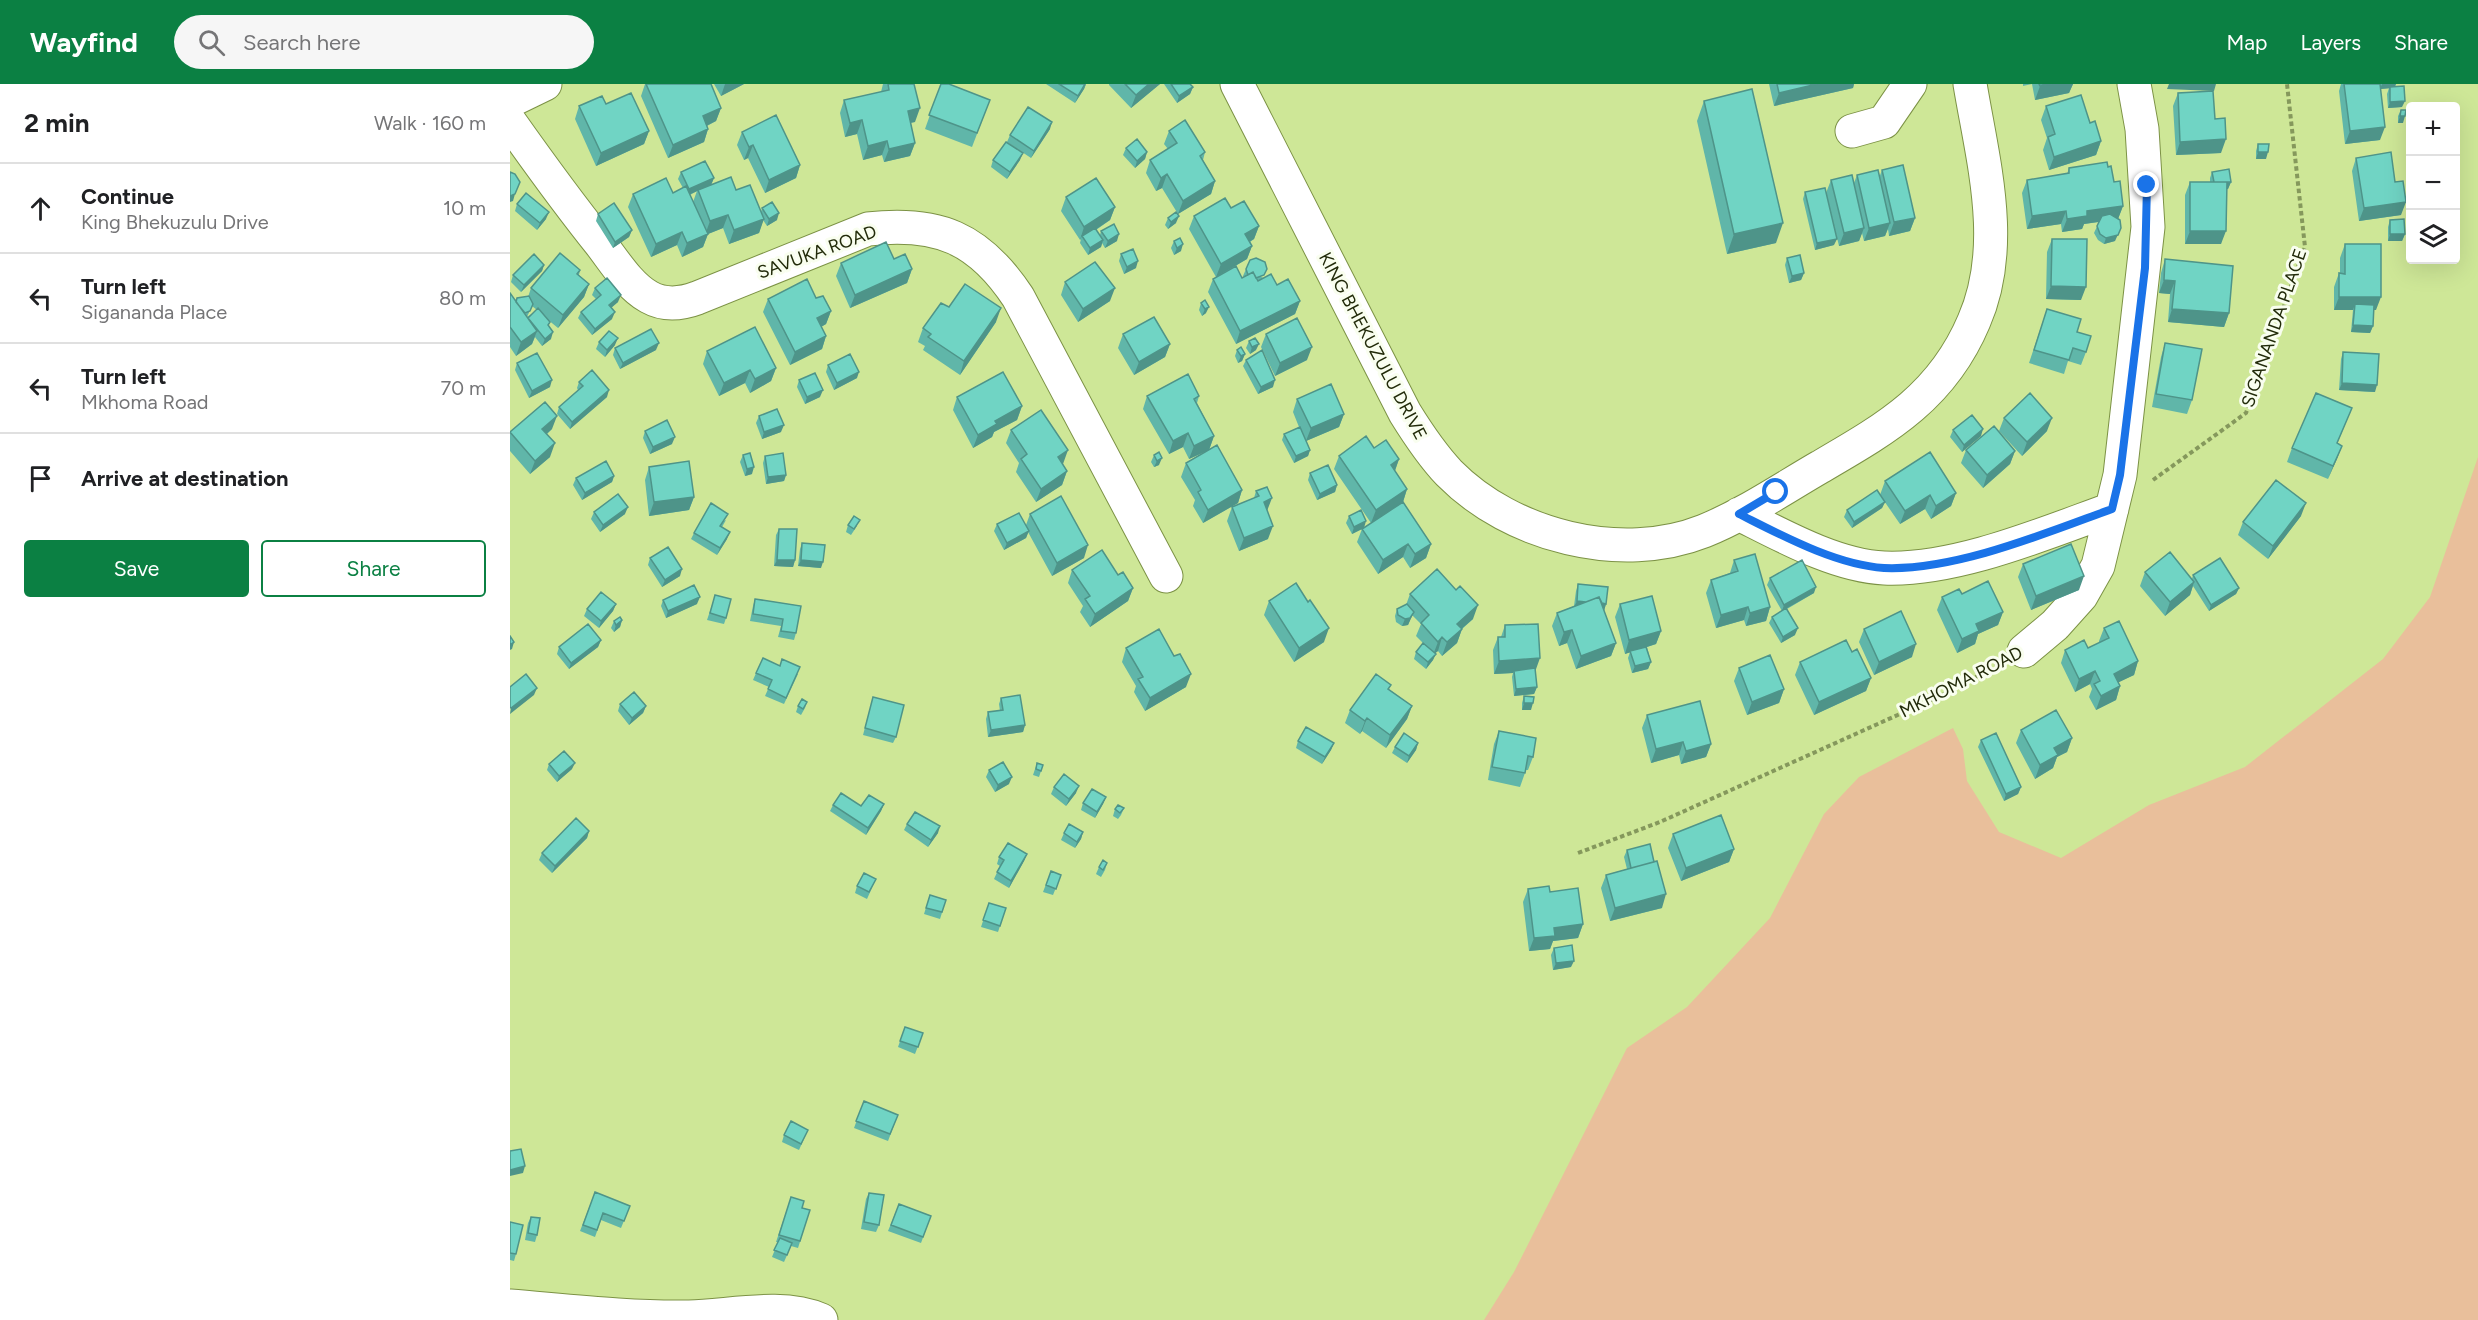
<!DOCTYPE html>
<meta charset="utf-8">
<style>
body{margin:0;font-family:Figtree,sans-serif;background:#f6f6f6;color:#202124}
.controls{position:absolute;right:18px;top:18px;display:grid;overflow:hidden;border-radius:6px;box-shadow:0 6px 24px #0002}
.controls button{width:54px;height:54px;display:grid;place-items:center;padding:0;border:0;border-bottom:2px solid #e0e0e0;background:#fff;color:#202124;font:30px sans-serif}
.stop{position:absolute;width:18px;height:18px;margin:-14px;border:4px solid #1a73e8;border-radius:50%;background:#fff}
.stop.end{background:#1a73e8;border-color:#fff;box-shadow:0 2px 6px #0008}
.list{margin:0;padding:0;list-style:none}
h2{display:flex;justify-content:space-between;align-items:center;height:78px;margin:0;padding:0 24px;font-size:26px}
h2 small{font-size:20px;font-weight:400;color:#757577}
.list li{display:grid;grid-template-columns:39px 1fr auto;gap:18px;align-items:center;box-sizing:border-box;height:90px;padding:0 24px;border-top:2px solid #e0e0e0}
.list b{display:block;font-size:22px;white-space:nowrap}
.list p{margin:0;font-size:20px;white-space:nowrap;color:#757577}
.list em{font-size:20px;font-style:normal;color:#757577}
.actions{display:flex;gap:12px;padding:18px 24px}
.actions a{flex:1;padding:14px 0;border:2px solid #0b8043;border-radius:6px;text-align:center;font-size:21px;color:#0b8043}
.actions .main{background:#0b8043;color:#fff}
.icon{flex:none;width:33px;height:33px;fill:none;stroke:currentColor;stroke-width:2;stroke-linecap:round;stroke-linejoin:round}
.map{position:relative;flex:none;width:1968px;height:1236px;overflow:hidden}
header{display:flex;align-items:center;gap:36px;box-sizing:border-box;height:84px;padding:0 30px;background:#0b8043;color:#fff}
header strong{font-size:28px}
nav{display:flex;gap:33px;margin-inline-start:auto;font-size:21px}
.search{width:420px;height:54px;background:#f6f6f6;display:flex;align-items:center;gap:15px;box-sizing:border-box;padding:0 21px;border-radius:33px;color:#757577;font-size:22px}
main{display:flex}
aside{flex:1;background:#fff}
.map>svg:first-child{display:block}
.green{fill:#e9bf9b}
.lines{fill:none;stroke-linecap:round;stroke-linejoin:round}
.minor-casing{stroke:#7c9245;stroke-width:35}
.path{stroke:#85985c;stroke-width:4;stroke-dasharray:4.5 3;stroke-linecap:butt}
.minor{stroke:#fff;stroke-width:33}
.wall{fill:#60b6a9;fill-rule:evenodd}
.shaded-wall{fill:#4e9489}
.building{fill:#70d4c4;stroke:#4e9489;stroke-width:1.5}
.route{stroke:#1a73e8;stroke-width:8}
.labels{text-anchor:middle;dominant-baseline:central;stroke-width:6;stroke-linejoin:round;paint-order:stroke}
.street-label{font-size:18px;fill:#222b0a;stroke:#f9feef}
</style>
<header>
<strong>Wayfind</strong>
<div class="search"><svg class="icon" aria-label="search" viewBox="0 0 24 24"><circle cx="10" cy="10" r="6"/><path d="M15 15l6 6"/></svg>Search here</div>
<nav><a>Map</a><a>Layers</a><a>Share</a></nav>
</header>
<main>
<aside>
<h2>2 min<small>Walk · 160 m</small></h2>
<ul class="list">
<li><svg class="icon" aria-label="ahead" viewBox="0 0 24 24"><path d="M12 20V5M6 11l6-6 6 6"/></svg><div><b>Continue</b><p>King Bhekuzulu Drive</p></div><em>10 m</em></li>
<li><svg class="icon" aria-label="left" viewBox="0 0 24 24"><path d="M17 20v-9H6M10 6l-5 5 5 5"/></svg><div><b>Turn left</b><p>Sigananda Place</p></div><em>80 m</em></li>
<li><svg class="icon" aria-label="left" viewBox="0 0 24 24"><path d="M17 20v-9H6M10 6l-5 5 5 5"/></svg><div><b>Turn left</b><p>Mkhoma Road</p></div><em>70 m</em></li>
<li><svg class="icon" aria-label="arrive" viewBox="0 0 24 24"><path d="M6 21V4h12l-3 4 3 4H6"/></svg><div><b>Arrive at destination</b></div></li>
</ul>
<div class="actions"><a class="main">Save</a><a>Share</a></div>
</aside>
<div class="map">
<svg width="1968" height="1236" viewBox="0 0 1968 1236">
<rect width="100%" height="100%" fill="#cee797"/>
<path class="green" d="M1968 373V1236H974L1004 1188 1117 964 1177 923 1260 834 1314 730 1349 693 1443 644 1453 665 1457 697 1489 748 1551 774 1639 721 1735 683 1873 575 1920 513Z"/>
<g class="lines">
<defs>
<path id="minor" d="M727 0 895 329C908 350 922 371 939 389 1001 452 1111 480 1194 447 1234 431 1272 405 1310 383 1377 344 1432 313 1464 237 1497 162 1473 78 1460 0
M0 17 35 0
M0 38C29 79 58 119 90 159 104 177 119 202 139 213 155 222 171 220 187 214L358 145C428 137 469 154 508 213L656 492
M1342 47 1374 38 1400 0
M1229 430C1271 451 1326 482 1374 484 1446 487 1535 449 1602 425
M1514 567 1545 541 1571 512 1588 482 1610 391 1638 143 1632 45 1624 0
M0 1222C60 1227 119 1234 179 1233 220 1232 272 1219 311 1236"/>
</defs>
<use href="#minor" class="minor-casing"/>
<path class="path" d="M1643 396 1736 329 1795 163 1777 0
M1068 769 1150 738 1441 607 1487 581"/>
<use href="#minor" class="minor"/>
</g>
<path class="wall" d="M135 0H201L211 24 206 37 197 42 198 45 194 58 158 74 131 12Z
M204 0H234L211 12Z
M373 0H404L405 38 400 39 405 59 400 72 374 78 372 71 353 76 347 50 335 53 330 29 334 16 371 8Z
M431 0 480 16 462 63 415 45Z
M536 0H576L574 5 565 19Z
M599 0H650L621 24 599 1Z
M654 0H680L683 3 680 10 667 19Z
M1259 0H1344L1343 4 1264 22Z
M1513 0H1563L1559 9 1525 16 1522 0 1513 2Z
M1831 0H1886L1885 3 1892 23 1878 24 1877 10 1879 4 1870 5V56L1835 60 1829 7Z
M1668 9 1705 35 1711 69 1666 71 1663 22Z
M1194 17 1266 159 1217 170 1187 37Z
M96 20 139 47 134 60 86 82 65 35 69 22Z
M1536 22 1580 39 1591 57 1586 71 1539 86 1533 66 1537 54 1531 36Z
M1891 26 1893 39H1888V32Z
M540 45 521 74 497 58 500 51Z
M659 47 695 68 693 76 705 97 701 110 668 130 652 104 646 107 636 89 640 76 658 65 654 60Z
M232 48 290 81 286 94 255 109 238 74 234 76 227 61Z
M1748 60 1756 75H1746V67Z
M616 64 637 68 635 75 625 84 613 71Z
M1846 74 1891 131 1849 137 1842 87Z
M483 76H510L497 95 481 83Z
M1598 83 1613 122 1608 135 1605 157 1594 160 1588 156 1584 149 1589 138 1574 140 1572 145 1552 148 1551 140 1517 145 1512 109 1517 96 1557 90 1559 84Z
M1372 86 1405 134 1400 147 1379 152 1378 145 1375 152 1354 157 1352 149 1349 157 1329 162 1317 113 1324 161 1305 166 1293 115 1295 108 1316 109 1321 96 1344 99 1347 91 1369 94Z
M171 88 204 94 201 101 226 106 251 128 252 124 267 136 257 142 253 136 249 149 219 160 213 144 198 150 193 163 172 173 167 161 141 173 118 123 123 110 163 109 173 104 168 95ZM187 107 183 118 180 111Z
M1702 88 1721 98 1718 105H1717L1711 160H1675V111L1680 98H1700V94Z
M556 113 605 123 600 136 586 146 590 151 591 147 607 157 595 164 592 159 591 163 578 171 570 159 571 155 570 156 551 127Z
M7 120 36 135 27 146 5 127Z
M721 124 749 142 744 155 740 158 742 162 737 175 717 187 732 194 734 193 733 192 736 185 767 201 790 217 785 230 726 260 698 208 703 195 706 193 679 145 684 132Z
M88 130 122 146 119 153 103 164 86 137Z
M658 134 666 139 658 145 655 141Z
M1880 136 1895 150 1892 157H1878V143Z
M1542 155 1571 216 1536 215 1537 168Z
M664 157 671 167 664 171 661 164Z
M1835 160 1866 226H1864L1863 242 1860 249 1841 248 1843 226H1824V203L1829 189H1830V174Z
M611 170 626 184 614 190 609 177Z
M1277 174 1294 189 1291 196 1279 199 1275 181Z
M384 175 402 185 397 199 340 224 326 192 331 179Z
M1655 175 1719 229 1714 243 1658 238 1660 210 1649 209 1651 189Z
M34 181 32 187 11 208 1 198 3 191Z
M70 186 69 191 79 200 74 213 48 244 37 235 40 238 38 242 41 255 32 262 25 253 22 260 6 272 0 263V209L6 218 18 213 21 204ZM22 222 27 226 17 233Z
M555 198 600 217 568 238 551 211Z
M85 204 108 218 101 224 102 235 82 251 68 234 71 228 86 215 82 211Z
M306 214 321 227 316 240 311 243 316 252 312 265 280 281 253 228 258 215Z
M695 216 696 229 692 232 689 226 691 219Z
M439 223 486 238 450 291 413 266 415 262 408 258 413 244Z
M1537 225 1567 248 1576 268 1571 281 1558 277 1554 290 1519 279Z
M613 250 660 260 655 273 624 291 608 264Z
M756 250 797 276 765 292 751 263Z
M739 257 746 266 740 270 736 264Z
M89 258 105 261 95 273 86 265Z
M1655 259 1682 316 1677 330 1642 323 1651 273Z
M105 264 146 266 110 285 103 271Z
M727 266 735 270 732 277 728 279 725 272Z
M197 267 266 284 261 297 240 309 235 299 209 312 193 280Z
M1833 268 1865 308 1829 306 1831 275Z
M736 276 763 303 748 310 733 282Z
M7 279 40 303 19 314 5 286Z
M318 281 347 294 324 306 316 288Z
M289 296 310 313 295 320 287 303Z
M69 298 97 313 60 345 47 330 49 323 68 306 67 304Z
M637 312H689L687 319 704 352 699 366 679 375 673 363 659 370 633 325Z
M447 313 512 322 507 336 484 348 482 353 463 364 443 326Z
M787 315 834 330 829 343 796 357 800 366 798 372 784 379 772 356 774 350 789 343 783 328Z
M1842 324 1827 360 1832 362 1818 395 1777 378 1782 364Z
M249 332 271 348 252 355 246 339Z
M1494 334 1537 347 1512 372 1489 347Z
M42 345 37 350 40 373 20 390 0 367V348Z
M501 346 553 380 557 387 552 401 526 418 506 388 509 379 496 359Z
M1443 346 1471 352 1452 368 1440 353Z
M135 347 162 360 140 370 133 354Z
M864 364 889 375 885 387 897 405 893 418 921 460 916 474 900 484 893 473 868 490 847 458 852 445 861 439 824 385 829 372Z
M1456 366 1505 367 1500 380 1473 404 1451 379Z
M233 371 242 390 235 392 230 378Z
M644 371 649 381 644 383 641 378Z
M255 372 276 391 274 397 256 400 253 379Z
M676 379 732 406 728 419 693 439 683 422 685 416 671 393Z
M139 383 184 413 179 426 139 432 135 396Z
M800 389 827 401 825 408 807 416 798 396Z
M104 392 102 398 72 416 63 401 66 394Z
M1375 397 1446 409 1441 422 1421 435 1415 425 1390 440 1370 411Z
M746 407 757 427 758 455 729 467 717 437 722 423 744 414Z
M1375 418 1372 424 1342 444 1334 433 1337 426Z
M84 428 115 430 90 448 81 435Z
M520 430 574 474 542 492 518 448 516 454 494 466 484 447 487 440 516 441Z
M839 432 854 444 842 450 836 439Z
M1791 432 1758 475 1728 451 1733 438Z
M216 436 212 443 217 455 207 471 181 455 184 449Z
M338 441 347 442 341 451 336 448Z
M269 445 285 476 283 483 264 482 266 451Z
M292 459 311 484 288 482 290 465Z
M140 474 170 492 152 503 138 481Z
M1224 476 1260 523 1256 537 1236 542 1234 536 1206 544 1196 509 1201 496 1220 489Z
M1513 480 1569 506 1521 526 1508 493Z
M562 486 608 491 623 504 618 517 580 543 570 528 573 522 558 499Z
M1635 488 1682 495 1683 491 1729 504 1726 510 1699 527 1683 502 1680 511 1655 532 1630 502Z
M1260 494 1304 509 1277 525 1285 551 1271 559 1259 539 1262 533 1272 527 1257 501Z
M1068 500 1096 520 1094 526 1106 559 1101 572 1066 585 1057 559 1049 562 1042 542 1047 529 1064 522 1066 507Z
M900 510 963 535 952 545 947 559 932 572 928 567 925 569 923 576 916 585 904 575 906 568 913 559 906 552 911 540 902 531 898 541 892 542 886 538 885 532 887 525 896 521Z
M1452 510 1493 528 1488 541 1468 550 1465 560 1447 569 1427 526 1432 513Z
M245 515 291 522 286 549 284 556 268 553 271 542 240 537 243 522Z
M153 516 187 520 156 534 151 522Z
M759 517 814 558 784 578 754 531Z
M203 518 216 534 214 540 197 536Z
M106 520 103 527 89 544 74 532 77 525Z
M1110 520 1151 547 1146 560 1137 563 1141 578 1138 585 1122 589 1118 574 1120 568 1115 570 1105 533Z
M112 536 110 543 104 548 101 544 104 537Z
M995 541 1025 587 1027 603 1024 610 1004 612 1002 593 1003 589 984 590 983 566 988 553H991Z
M1594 544 1628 577 1624 591 1608 598 1610 602 1606 616 1586 626 1579 613 1582 605 1580 600 1565 608 1551 579 1555 566 1578 564 1589 559V557Z
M1354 545 1402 573 1364 591 1349 558Z
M91 556 88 563 59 585 47 570 49 563Z
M616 564 676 603 635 627 624 608 626 602 612 578Z
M1342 568 1361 594 1356 607 1304 631 1285 591 1290 578Z
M1229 584 1274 605 1269 619 1237 631 1224 597Z
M246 589 288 590 274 620 255 612 259 603 243 596Z
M881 601 879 605 902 622 897 635 876 664 852 647 850 650 835 639 840 626Z
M1014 612 1021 626H1012V619Z
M363 613 386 653 383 659 353 651Z
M491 614 515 641 513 648 478 653 476 635 478 628 490 627 489 620Z
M297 618 295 624 291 631 286 628 288 622Z
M110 620 136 622 133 629 119 641 108 627Z
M1137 631 1201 660 1196 673 1171 680 1169 671 1141 679 1132 644Z
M1511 646 1562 654 1557 668 1547 673 1543 684 1525 695 1506 659Z
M989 647 1023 673 1018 686H1016L1010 703 978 696 984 660Z
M1471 656 1511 703 1508 710 1494 717 1468 663Z
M788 657 824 659 821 666 812 680 786 664Z
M908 659 906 666 897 679 882 669 885 663Z
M527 679 533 681 529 693 523 691Z
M39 680 62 685 47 698 37 686Z
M479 686 499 700 485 708 476 693Z
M544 703 566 709 556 722 541 710Z
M596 713 593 720 585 734 571 726 573 719Z
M374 720 371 727 356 751 320 727 323 721 351 722Z
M614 724 611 731 608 735 603 732 605 725Z
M397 740 428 749 418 763 394 746Z
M79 747 77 754 42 789 29 776 32 769Z
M573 748 571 755 565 764 551 756 554 749Z
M1163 750 1224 765 1219 778 1171 797 1158 764Z
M1117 766 1152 824 1100 837 1091 804 1096 791 1117 785 1114 773Z
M517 770 514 777 499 804 484 795 490 782 487 780 489 773Z
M597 779 595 786 591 793 586 790 589 783Z
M541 787 551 791 543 811 533 808Z
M366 795 357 815 345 809 347 802Z
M1018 805 1073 840 1068 854 1043 857 1040 865 1019 867 1013 818Z
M420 811 436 816 430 835 414 830Z
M479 819 496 824 488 848 471 843Z
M1044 864 1061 883 1043 886 1041 871Z
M395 943 413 949 405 970 388 963Z
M354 1017 388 1031 378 1057 344 1044Z
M298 1046 289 1066 272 1058 274 1051Z
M85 1108 120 1122 111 1144 91 1136 85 1153 70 1147Z
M359 1109 369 1141 366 1148 351 1145 356 1115Z
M281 1113 292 1124 300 1126 288 1164 281 1162 274 1178 262 1173 268 1158H266Z
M389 1120 421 1132 411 1159 378 1147Z
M21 1133 27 1151 25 1158 15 1156 18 1139Z
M0 1138 6 1170 4 1177 0 1176Z"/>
<path class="shaded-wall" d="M215 0H234L211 12Z
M576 0 574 5 565 19 568 12Z
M639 0H650L621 24 626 11Z
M1307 0H1344L1343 4 1264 22 1269 9Z
M1542 0H1563L1559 9 1525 16 1530 2Z
M1659 0H1706L1704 7 1657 5Z
M1872 0H1886L1884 4 1870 5Z
M683 3 680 10 667 19 669 12Z
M1895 17 1892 23 1878 24 1880 18Z
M211 24 206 37 188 46 193 32Z
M410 24 405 38 393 40 398 27Z
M1890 32H1895L1893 39H1888Z
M352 36 347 50 335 53 340 39Z
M542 38 540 45 521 74 524 67Z
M1875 43 1870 56 1835 60 1840 47Z
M198 45 194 58 158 74 163 61Z
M139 47 134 60 86 82 91 69Z
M1716 55 1711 69 1666 71 1670 58Z
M377 57 372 71 353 76 358 62Z
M1591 57 1586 71 1539 86 1544 73Z
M405 59 400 72 374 78 379 65Z
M243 61 238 74 234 76 239 63Z
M637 68 635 75 625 84 627 77Z
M1748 68H1758L1756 75H1746Z
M513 69 510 76 497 95 500 88Z
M290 81 286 94 255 109 259 96Z
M657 90 652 104 646 107 651 94Z
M204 94 201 101 176 112 179 105Z
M705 97 701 110 668 130 673 117Z
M1721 98 1718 105 1702 108 1704 101Z
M5 110 3 117 0 118V112Z
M1896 118 1891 131 1849 137 1854 124Z
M1613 122 1608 135 1574 140 1572 145 1552 148 1557 135 1577 127Z
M605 123 600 136 573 154 572 152 570 156 574 143Z
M1556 127 1551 140 1517 145 1522 132Z
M39 128 36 135 27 146 30 139Z
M269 129 267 136 257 142 259 135Z
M218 131 213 144 198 150 193 163 172 173 177 159 195 151 200 137Z
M669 132 666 139 658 145 661 138Z
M1405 134 1400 147 1379 152 1384 138Z
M254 135 249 149 219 160 224 146Z
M1273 139 1266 159 1217 170 1224 150Z
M1380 139 1375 152 1354 157 1359 144Z
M749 142 744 155 730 163 735 150Z
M1354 144 1349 157 1329 162 1334 149Z
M1611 144 1605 157 1594 160 1596 154Z
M122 146 119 153 103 164 105 158Z
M1680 147H1716L1711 160H1675Z
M172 148 167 161 141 173 146 160Z
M609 150 607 157 595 164 598 157Z
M1880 150H1895L1892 157H1878Z
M1327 155 1324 161 1305 166 1307 159Z
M593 156 591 163 578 171 580 164Z
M673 160 671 167 664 171 667 164Z
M742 162 737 175 706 193 711 180Z
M628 177 626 184 614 190 617 183Z
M34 181 32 187 11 208 14 201Z
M402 185 397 199 340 224 345 211Z
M1294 189 1291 196 1279 199 1282 192Z
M1654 196 1665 197 1660 210 1649 209Z
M79 200 74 213 48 244 53 231Z
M1541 202 1576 203 1571 216 1536 215Z
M605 204 600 217 568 238 573 225Z
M111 211 108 218 96 228 99 221Z
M1829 213H1871L1866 226H1844L1845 220 1843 226H1824Z
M790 217 785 230 726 260 730 247Z
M699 223 696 229 692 232 695 225Z
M491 224 486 238 450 291 454 277Z
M1662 225 1719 229 1714 243 1658 238Z
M321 227 316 240 302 248 307 234Z
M105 228 102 235 82 251 85 245Z
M1843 241 1863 242 1860 249 1841 248Z
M27 247 22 260 6 272 11 258Z
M43 248 41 255 32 262 35 255Z
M316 252 312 265 280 281 285 268Z
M108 254 105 261 95 273 97 266Z
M149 259 146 266 110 285 113 279Z
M660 260 655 273 624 291 629 278Z
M749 260 746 266 740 270 742 263Z
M802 263 797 276 765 292 770 279Z
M735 270 732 277 728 279 731 272Z
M266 284 261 297 240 309 245 295Z
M240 286 235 299 209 312 214 299Z
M349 288 347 294 324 306 327 299Z
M42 296 40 303 19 314 22 307Z
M765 296 763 303 748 310 751 303Z
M1832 299 1867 301 1865 308 1829 306Z
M99 306 97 313 60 345 62 338Z
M313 306 310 313 295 320 297 313Z
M512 322 507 336 484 348 482 353 463 364 468 351 485 337Z
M834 330 829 343 796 357 801 344Z
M47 332 42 345 27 358 32 345Z
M1542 334 1537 347 1512 372 1517 358Z
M274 341 271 348 252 355 254 348Z
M1473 345 1471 352 1452 368 1454 361Z
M678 349 673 363 659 370 663 357Z
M704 352 699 366 679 375 684 362Z
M165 353 162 360 140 370 143 363Z
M45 359 40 373 20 390 25 377Z
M1832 362 1827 375 1818 395 1823 382Z
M558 366 553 380 543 387 548 373Z
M800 366 798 372 784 379 786 372Z
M1505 367 1500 380 1473 404 1477 391Z
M652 374 649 381 644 383 647 377Z
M889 375 884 389 881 381Z
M244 383 242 390 235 392 237 385Z
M557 387 552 401 526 418 531 405Z
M276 391 274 397 256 400 258 393Z
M104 392 102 398 72 416 75 409Z
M827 401 825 408 807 416 810 410Z
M897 405 893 418 861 439 866 426Z
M732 406 728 419 693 439 698 426Z
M1446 409 1441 422 1421 435 1426 422Z
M1420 411 1415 425 1390 440 1395 427Z
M184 413 179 426 139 432 144 418Z
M762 414 757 427 754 418Z
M1375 418 1372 424 1342 444 1344 438Z
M1796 419 1791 432 1758 475 1763 462Z
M118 423 115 430 90 448 93 441Z
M856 437 854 444 842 450 844 443Z
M763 442 758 455 729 467 734 454Z
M519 447 516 454 494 466 497 459Z
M220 448 217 455 207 471 210 464Z
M898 460 893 473 868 490 873 476Z
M921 460 916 474 900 484 905 470Z
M578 461 574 474 542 492 547 479Z
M267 476H285L283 483 264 482Z
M291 476 313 478 311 484 288 482Z
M172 485 170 492 152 503 155 496Z
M1574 492 1569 506 1521 526 1526 512Z
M1684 498 1680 511 1655 532 1660 518Z
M1306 503 1304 509 1272 527 1274 521Z
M623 504 618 517 580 543 585 530Z
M1729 504 1726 510 1699 527 1701 521Z
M190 513 187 520 156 534 158 527Z
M1067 517 1096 520 1094 527 1064 523Z
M106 520 103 527 89 544 91 537Z
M968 521 963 535 942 553 947 540Z
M1238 523 1234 536 1206 544 1211 531Z
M1260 523 1256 537 1236 542 1240 529Z
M904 528 898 541 892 542 895 535Z
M1493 528 1488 541 1468 550 1465 560 1447 569 1452 555 1466 540Z
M112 536 110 543 104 548 106 541Z
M819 544 814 558 784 578 789 564Z
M1288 544 1285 551 1271 559 1273 553Z
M952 545 947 559 932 572 937 558Z
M1062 546 1057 559 1049 562 1054 548Z
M1151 547 1146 560 1115 570 1119 556Z
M932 553 928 567 923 571 928 558Z
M91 556 88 563 59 585 61 579Z
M4 558 2 565 0 566V561Z
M1106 559 1101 572 1066 585 1071 572Z
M1406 560 1402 573 1364 591 1369 578Z
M926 570 923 576 916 585 918 578Z
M1030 574 1025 588 1004 587 1003 589 984 590 989 577Z
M1628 577 1624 591 1599 603 1604 590Z
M1141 578 1138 585 1122 589 1125 582Z
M1585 587 1580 600 1565 608 1569 595Z
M681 590 676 603 635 627 640 614Z
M1361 594 1356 607 1304 631 1309 618Z
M1610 602 1606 616 1586 626 1591 612Z
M1027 603 1024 610 1004 612 1006 605Z
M27 604 24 611 0 630 1 624Z
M1274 605 1269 619 1237 631 1242 618Z
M1014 619H1023L1021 626H1012Z
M136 622 133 629 119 641 122 634Z
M902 622 897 635 876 664 880 651Z
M857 634 852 647 850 650 855 637Z
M515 641 513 648 478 653 481 646Z
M1562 654 1557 668 1547 673 1543 684 1525 695 1530 681 1544 664Z
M1173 658 1169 671 1141 679 1146 665Z
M824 659 821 666 812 680 815 673Z
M908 659 906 666 897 679 899 672Z
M1201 660 1196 673 1171 680 1176 667Z
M65 679 62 685 47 698 49 692Z
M502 693 499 700 485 708 488 701Z
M569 702 566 709 556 722 559 715Z
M1511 703 1508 710 1494 717 1496 710Z
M596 713 593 720 585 734 587 728Z
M374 720 371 727 356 751 358 744Z
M430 742 428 749 418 763 421 756Z
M79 747 77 754 42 789 45 782Z
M573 748 571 755 565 764 567 758Z
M1224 765 1219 778 1171 797 1176 784Z
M517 770 514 777 499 804 501 797Z
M1156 810 1152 824 1100 837 1105 824Z
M1073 840 1068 854 1043 857 1040 865 1019 867 1024 854 1044 844Z
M1064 877 1061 883 1043 886 1046 879Z
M15 1082 13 1089 0 1092V1086Z"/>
<path class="building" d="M136 0H201L211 24 193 32 198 45 163 61Z
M378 0H404L410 24 398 27 405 59 379 65 377 57 358 62 352 36 340 39 334 16 379 6Z
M431 0H439L480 16 467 49 419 31Z
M549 0H575L568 12Z
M615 0H639L626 11Z
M661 0H680L683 3 669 12Z
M1267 0H1307L1269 9Z
M1529 0H1542L1530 2Z
M1834 0H1870L1875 43 1840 47Z
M1894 2 1895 17 1880 18V3Z
M1242 5 1273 139 1224 150 1194 17Z
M1703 7 1705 35 1715 34 1716 55 1670 58 1668 9Z
M121 9 139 47 91 69 69 22 92 12 96 20Z
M1571 11 1580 39 1585 37 1591 57 1544 73 1538 53 1545 50 1536 22Z
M518 23 542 38 524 67 500 51Z
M1891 26H1896L1895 32H1890Z
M266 31 290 81 259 96 243 61 239 63 232 48Z
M675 36 695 68 690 72 705 97 673 117 657 90 651 94 640 76 667 59 659 47Z
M627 55 637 68 627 77 616 64Z
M496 58 513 69 500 88 483 76Z
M1748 60H1759L1758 68H1748Z
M1881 68 1885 98 1893 97 1896 118 1854 124 1846 74Z
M195 77 204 94 179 105 171 88Z
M1597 78 1598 83 1601 82 1604 98 1610 97 1613 122 1577 127V132L1557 135 1556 127 1522 132 1517 96 1559 89V84Z
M1393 81 1405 134 1384 138 1372 86Z
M1719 85 1721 98H1704L1702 88Z
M1368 86 1380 139 1359 144 1347 91Z
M0 88 5 90 10 98 5 110 0 112Z
M1342 91 1354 144 1334 149 1321 96Z
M221 93 226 106 240 101 254 135 224 146 218 131 200 137 188 106Z
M156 94 163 109 176 102 198 150 177 159 172 148 146 160 123 110Z
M586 94 605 123 574 143 556 113Z
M1680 98H1717L1716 147H1680Z
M1315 104 1327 155 1307 159 1295 108Z
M16 109 39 128 30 139 7 120Z
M715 114 721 124 734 117 749 142 735 150 742 162 711 180 684 132Z
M262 118 269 129 259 135 252 124Z
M104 119 122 146 105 158 88 130Z
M666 128 669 132 661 138 658 134Z
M1600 130 1610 136 1611 144 1608 151 1596 154 1590 150 1587 142 1592 132Z
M1894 135 1895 150H1880V136Z
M604 140 609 150 598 157 591 147Z
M585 144 593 156 580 164 572 152Z
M670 154 673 160 667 164 664 157Z
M1542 155H1577L1576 203 1541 202Z
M376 158 384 175 395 170 402 185 345 211 331 179Z
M1835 160H1871V213H1829V189L1835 190Z
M623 165 628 177 617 183 611 170Z
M50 169 70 186 67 190 79 200 53 231 21 204Z
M24 170 34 181 14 201 3 191Z
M1290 171 1294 189 1282 192 1277 174Z
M746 174 755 178 757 185 754 191 746 194 743 188 738 191 736 185 740 176Z
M1655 175 1723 182 1719 229 1662 225 1665 197 1654 196Z
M585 178 605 204 573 225 555 198Z
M726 182 732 194 743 188 748 197 761 190 767 201 778 195 790 217 730 247 703 195Z
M97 194 111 211 99 221 105 228 85 245 71 228 91 211 85 204Z
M297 195 306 214 313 212 321 227 307 234 316 252 285 268 258 215Z
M455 200 491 224 454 277 418 253 421 250 413 244 431 219 439 223Z
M0 209 27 247 11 258 0 243Z
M19 212 23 220 20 227 15 229 6 218 7 214Z
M695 216 699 223 695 225 691 219Z
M1845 220 1864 221 1863 242 1843 241Z
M28 224 40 238 38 241 43 248 35 255 18 234Z
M1537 225 1571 235 1567 248 1581 252 1576 268 1563 264 1559 276 1524 266Z
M644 233 660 260 629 278 613 250Z
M787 234 802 263 770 279 756 250Z
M245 243 266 284 245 295 240 286 214 299 197 267Z
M141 245 149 259 113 279 105 264Z
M99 247 108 254 97 266 89 258Z
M745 254 749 260 742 263 739 257Z
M1655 259 1692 265 1682 316 1646 310Z
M731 263 735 270 731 272 727 266Z
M752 266 765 296 751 303 736 276Z
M1833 268 1869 270 1867 301 1832 299Z
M27 269 42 296 22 307 7 279Z
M340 270 349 288 327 299 318 281Z
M82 286 99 306 62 338 49 323 73 302 69 298Z
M493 288 512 322 485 337 487 340 468 351 447 313Z
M305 289 313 306 297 313 289 296Z
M678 290 689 312 684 315 704 352 684 362 678 349 663 357 637 312Z
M821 300 834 330 801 344 787 315Z
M1520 309 1542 334 1517 358 1494 334Z
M1806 309 1842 324 1827 359 1832 362 1823 382 1782 364Z
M35 318 47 332 32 345 45 359 25 377 0 348Z
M267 325 274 341 254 348 249 332Z
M531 326 558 366 548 373 557 387 531 405 511 375 517 370 501 346Z
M1462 331 1473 345 1454 361 1443 346Z
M157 336 165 353 143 363 135 347Z
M1484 342 1505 367 1477 391 1456 366Z
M790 343 800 366 786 372 774 350Z
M856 352 864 364 876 356 889 375 881 381 897 405 866 426 829 372Z
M707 361 732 406 698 426 688 408 691 406 676 379Z
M649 368 652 374 647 377 644 371Z
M1420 368 1446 409 1426 422 1420 411 1395 427 1375 397Z
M240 369 244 383 237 385 233 371Z
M273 369 276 391 258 393 255 372Z
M96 377 104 392 75 409 66 394Z
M179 377 184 413 144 418 139 383Z
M818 381 827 401 810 410 800 389Z
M1766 396 1796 419 1763 462 1733 438Z
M757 403 762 414 754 418 763 442 734 454 722 423 749 412 746 407Z
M1367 406 1375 418 1344 438 1337 426Z
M108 410 118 423 93 441 84 428Z
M551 412 578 461 547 479 520 430Z
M893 418 921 460 905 470 898 460 873 476 852 445Z
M201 419 218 430 210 442 220 448 210 464 184 449Z
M851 426 856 437 844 443 839 432Z
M509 429 519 447 497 459 487 440Z
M344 432 350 436 344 445 338 441Z
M269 445H287L285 476H267Z
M292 459 315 461 313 478 291 476Z
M1561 460 1574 492 1526 512 1513 480Z
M158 463 172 485 155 496 140 474Z
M592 466 608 491 613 488 623 504 585 530 575 515 580 512 562 486Z
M1660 468 1684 498 1660 518 1635 488Z
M1245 470 1260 523 1240 529 1238 523 1211 531 1201 496 1228 487 1224 476Z
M1710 474 1729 504 1701 521 1683 491Z
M1292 476 1306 503 1274 521 1260 494Z
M927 485 946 506 950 502 968 521 947 540 952 545 937 558 932 553 928 558 911 539 919 531 900 510Z
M1478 497 1493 528 1466 540 1469 547 1452 555 1432 513 1449 505 1452 510Z
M786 499 798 518 800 516 819 544 789 564 759 517Z
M1068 500 1098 503 1096 520 1092 519 1089 513 1076 518 1067 517Z
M184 501 190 513 158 527 153 516Z
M91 508 106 520 91 537 77 525Z
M205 511 221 515 216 534 200 529Z
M1142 512 1151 547 1119 556 1110 520Z
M1089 513 1106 559 1071 572 1062 546 1054 548 1047 529Z
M245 515 291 522 286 549 271 547 273 535 243 530Z
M897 520 904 528 900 534 895 535 888 531 887 525Z
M1276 524 1288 544 1273 553 1262 533Z
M1391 527 1406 560 1369 578 1354 545Z
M110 533 112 536 106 541 104 537Z
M1609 537 1628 577 1604 590 1610 602 1591 612 1584 600 1590 597 1585 587 1569 595 1555 566 1574 556 1578 564 1599 554 1594 544Z
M78 540 91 556 61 579 49 563Z
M1028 540 1030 574 989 577 988 553H995V541Z
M649 545 664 572 670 570 681 590 640 614 628 595 633 593 616 564Z
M0 552 4 558 0 561Z
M1336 556 1342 568 1347 565 1361 594 1309 618 1290 578Z
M913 559 926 570 918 578 906 568Z
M1136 563 1141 578 1125 582 1120 567Z
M1260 571 1274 605 1242 618 1229 584Z
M253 574 270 582 272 575 290 583 276 614 258 605 262 596 246 589Z
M1025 584 1027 603 1006 605 1004 587Z
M16 590 27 604 1 624 0 623V603Z
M866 590 881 601 878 605 902 622 880 651 857 634 855 637 840 626Z
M124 608 136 622 122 634 110 620Z
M510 611 515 641 481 646 478 628 493 626 491 614Z
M1014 612 1024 613 1023 619H1014Z
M363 613 394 621 386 653 355 644Z
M292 615 297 618 293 625 288 622Z
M1190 617 1201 660 1176 667 1173 658 1146 665 1137 631Z
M1546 626 1562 654 1544 664 1548 671 1530 681 1511 646Z
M796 643 824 659 815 673 788 657Z
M989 647 1026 654 1023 673 1018 672 1015 689 982 683Z
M894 649 908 659 899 672 885 663Z
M1486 649 1511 703 1496 710 1471 656Z
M54 667 65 679 49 692 39 680Z
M493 678 502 693 488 701 479 686Z
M527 679 533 681 531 687 526 685Z
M554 690 569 702 559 715 544 703Z
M582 705 596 713 587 728 573 719Z
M331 709 351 722 359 711 374 720 358 744 323 721Z
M608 721 614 724 610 729 605 725Z
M405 728 430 742 421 756 397 740Z
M1211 731 1224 765 1176 784 1163 750Z
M66 734 79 747 45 782 32 769Z
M559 740 573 748 567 758 554 749Z
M498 759 517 770 501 797 487 788 494 776 489 773Z
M1140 760 1144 778 1121 784 1117 766Z
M593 776 597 779 593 786 589 783Z
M1147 777 1156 810 1105 824 1096 791Z
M541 787 551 791 546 805 536 801Z
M354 789 366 795 359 808 347 802Z
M1039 802 1040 808 1068 804 1073 840 1044 844 1045 852 1024 854 1018 805Z
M420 811 436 816 432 828 416 824Z
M479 819 496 824 490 842 473 836Z
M1062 861 1064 877 1046 879 1044 864Z
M395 943 413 949 408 963 390 957Z
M354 1017 388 1031 380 1050 346 1037Z
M281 1037 298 1046 291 1060 274 1051Z
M11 1065 15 1082 0 1086V1067Z
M85 1108 120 1122 114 1137 93 1129 87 1146 73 1141Z
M359 1109 374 1111 369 1141 354 1138Z
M281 1113 294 1117 292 1124 300 1126 290 1157 269 1151Z
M389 1120 421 1132 413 1153 381 1141Z
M21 1133 30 1134 27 1151 18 1149Z
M0 1138 13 1141 6 1170 0 1169Z
M270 1154 282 1159 277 1171 264 1166Z"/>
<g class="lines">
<path class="route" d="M1266 408 1229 430C1271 451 1326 481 1374 484 1445 487 1536 449 1602 425L1610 391 1635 184 1637 101"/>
</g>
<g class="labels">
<g class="street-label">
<text transform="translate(307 168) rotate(-20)">SAVUKA ROAD</text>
<text transform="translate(1764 244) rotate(-71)">SIGANANDA PLACE</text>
<text transform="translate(863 262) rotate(62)">KING BHEKUZULU DRIVE</text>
<text transform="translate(1451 598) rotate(-27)">MKHOMA ROAD</text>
</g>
</g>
</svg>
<div class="controls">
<button>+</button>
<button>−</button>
<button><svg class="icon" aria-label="layers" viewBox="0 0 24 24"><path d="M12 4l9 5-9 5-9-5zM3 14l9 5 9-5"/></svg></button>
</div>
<div class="stop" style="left:1266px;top:408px"></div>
<div class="stop end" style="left:1637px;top:101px"></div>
</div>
</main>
